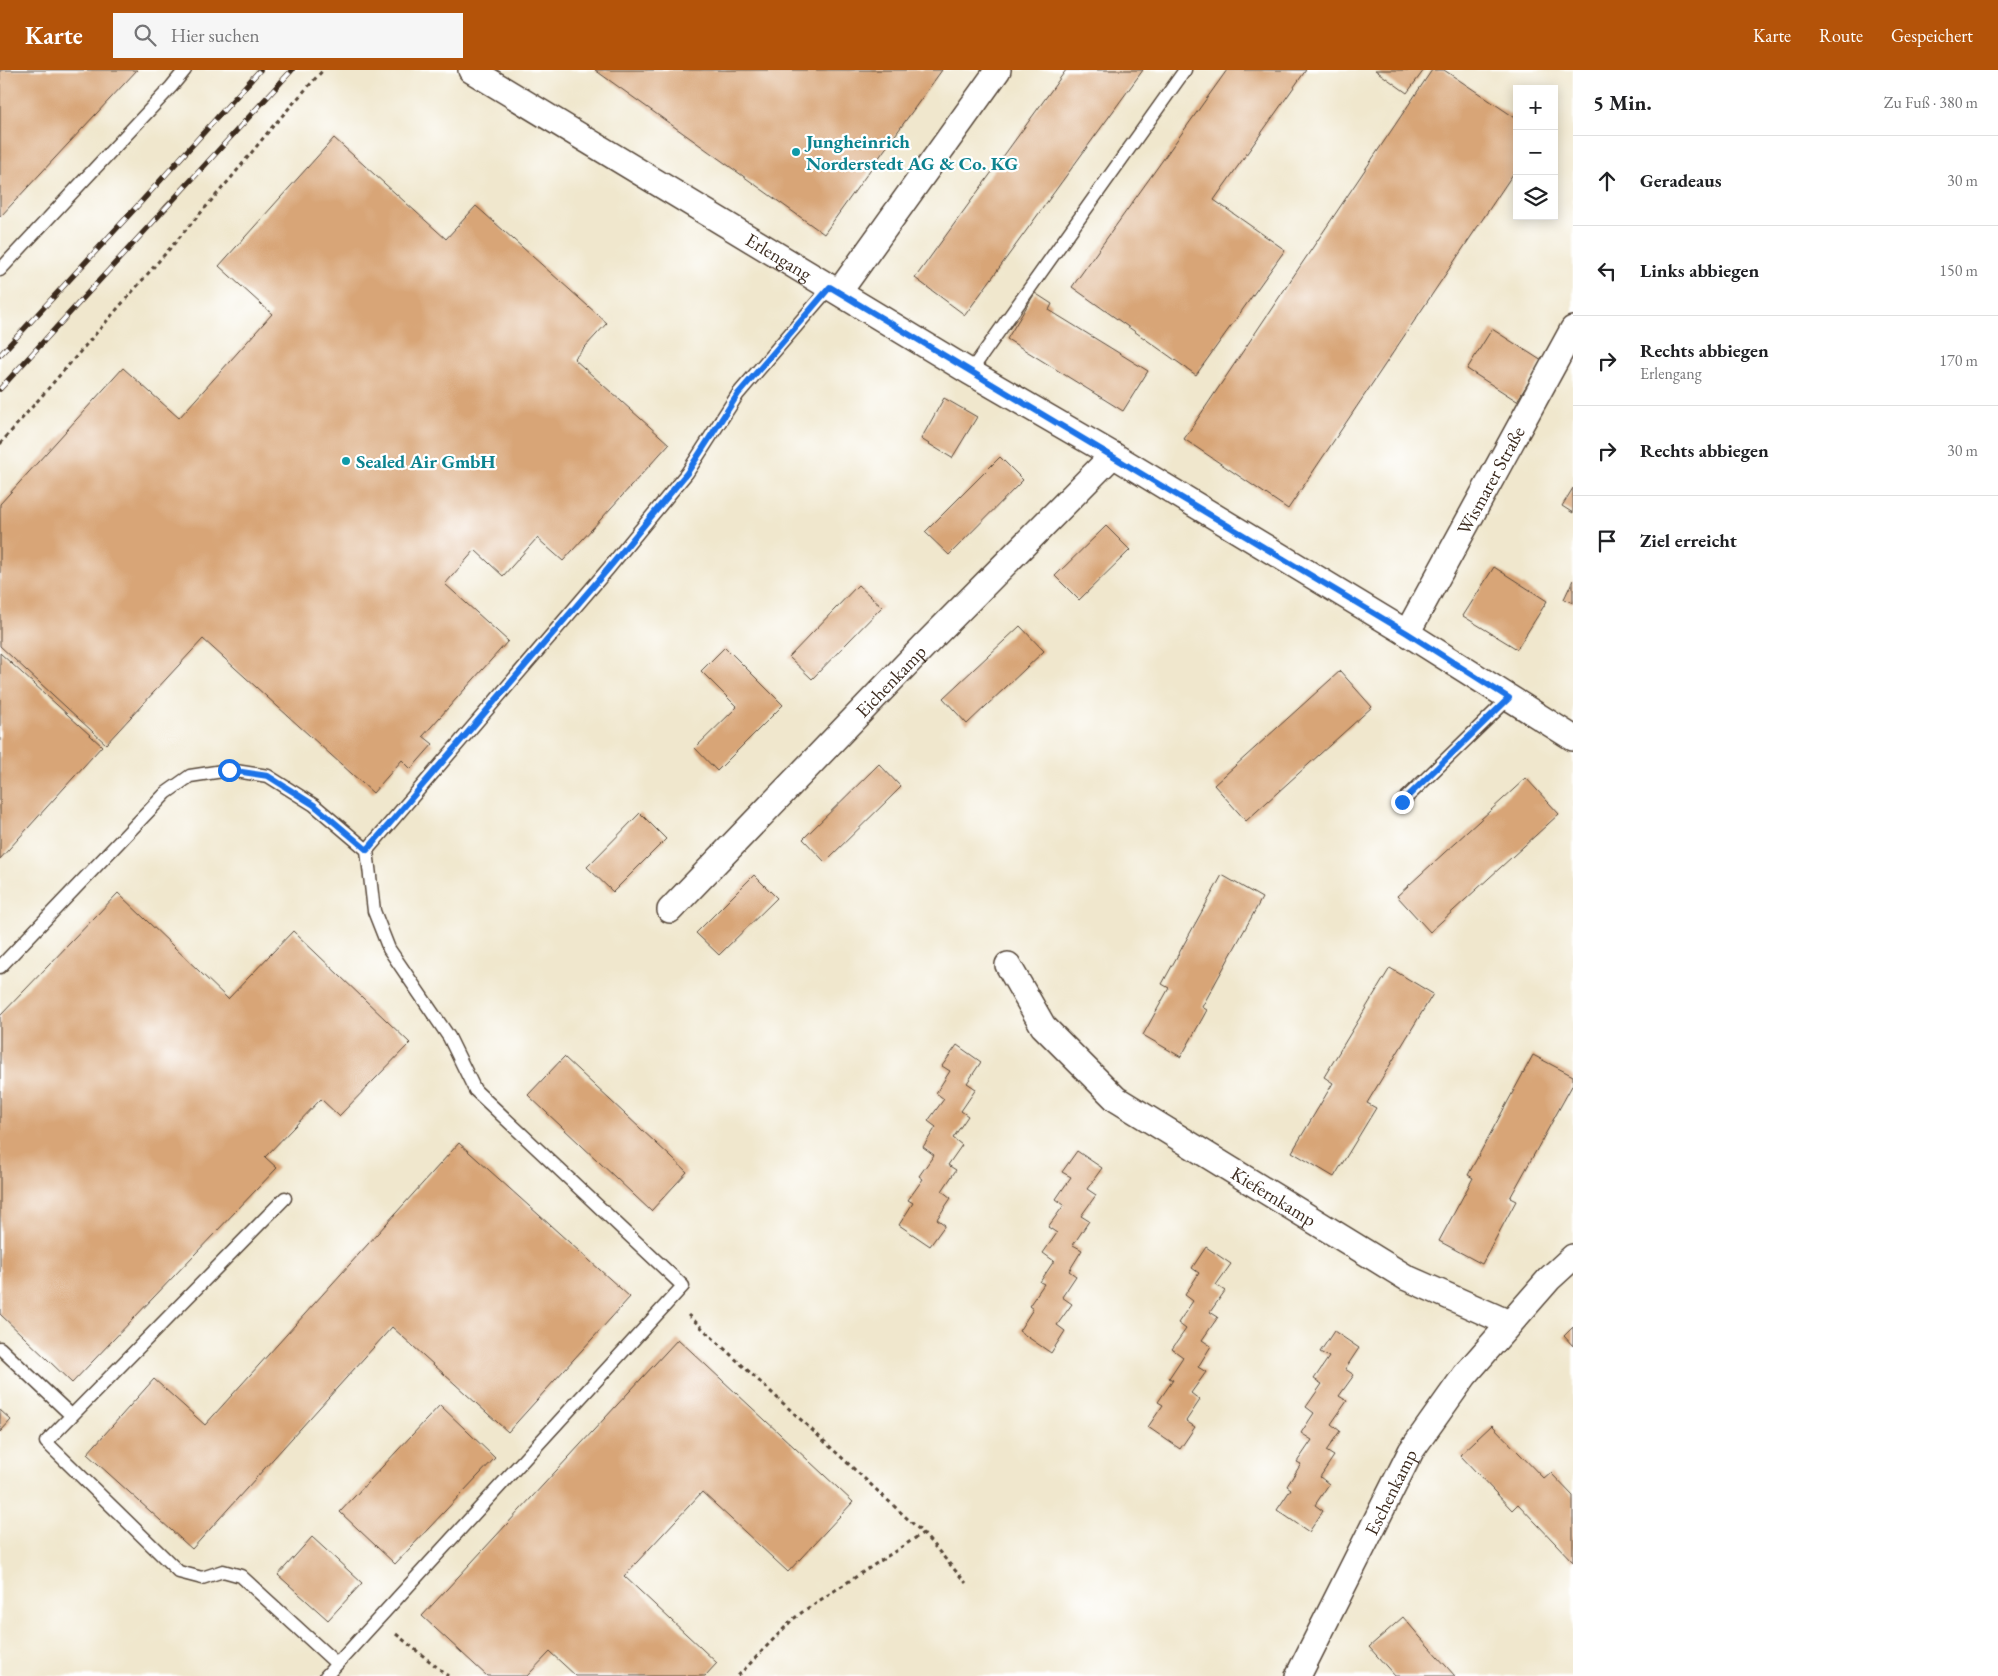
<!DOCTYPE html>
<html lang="de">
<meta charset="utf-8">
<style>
body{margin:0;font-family:"EB Garamond",serif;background:#f6f6f6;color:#202124}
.controls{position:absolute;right:15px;top:15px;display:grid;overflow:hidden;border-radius:0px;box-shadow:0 2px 12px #0003}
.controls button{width:45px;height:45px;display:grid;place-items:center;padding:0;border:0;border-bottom:1px solid #e0e0e0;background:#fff;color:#202124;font:25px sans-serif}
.stop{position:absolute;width:15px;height:15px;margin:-11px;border:4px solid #1a73e8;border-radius:50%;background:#fff}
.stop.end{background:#1a73e8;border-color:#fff;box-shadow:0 1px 5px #0008}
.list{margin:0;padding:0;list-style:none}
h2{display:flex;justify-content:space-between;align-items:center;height:65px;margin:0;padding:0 20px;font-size:21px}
h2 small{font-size:16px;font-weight:400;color:#757577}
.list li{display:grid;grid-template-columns:32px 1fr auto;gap:15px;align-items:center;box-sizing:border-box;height:90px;padding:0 20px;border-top:1px solid #e0e0e0}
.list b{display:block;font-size:19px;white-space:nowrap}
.list p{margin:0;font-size:16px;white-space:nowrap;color:#757577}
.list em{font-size:16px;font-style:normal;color:#757577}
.icon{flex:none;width:28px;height:28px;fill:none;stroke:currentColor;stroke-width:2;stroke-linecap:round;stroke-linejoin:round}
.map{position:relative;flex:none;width:1573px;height:1606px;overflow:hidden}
header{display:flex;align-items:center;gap:30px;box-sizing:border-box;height:70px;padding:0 25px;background:#b45309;color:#fff}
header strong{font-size:24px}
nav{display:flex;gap:28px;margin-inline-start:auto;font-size:18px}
.search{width:350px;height:45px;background:#f6f6f6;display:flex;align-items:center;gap:12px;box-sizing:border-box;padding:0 18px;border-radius:0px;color:#757577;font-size:19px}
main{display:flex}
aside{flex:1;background:#fff}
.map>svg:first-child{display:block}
.building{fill:#d8a577}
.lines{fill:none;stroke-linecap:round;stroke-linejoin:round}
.lane-casing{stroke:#564638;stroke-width:15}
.street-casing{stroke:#564638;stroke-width:28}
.path{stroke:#564638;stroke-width:3;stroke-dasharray:4 4;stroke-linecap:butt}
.lane{stroke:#fff;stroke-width:12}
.street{stroke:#fff;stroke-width:25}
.rail-casing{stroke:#3b2a1e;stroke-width:5.5}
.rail{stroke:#fff;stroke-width:4;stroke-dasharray:11;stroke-linecap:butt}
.route{stroke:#1a73e8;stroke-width:6}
.culture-dot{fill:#0f9aa8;stroke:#fff;stroke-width:2}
.labels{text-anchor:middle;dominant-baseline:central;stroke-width:4.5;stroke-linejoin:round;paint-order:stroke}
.culture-label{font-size:19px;font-weight:bold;fill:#0d838f;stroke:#fff;text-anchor:start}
.street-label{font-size:19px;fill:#3b2a1e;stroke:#fff}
</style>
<header>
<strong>Karte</strong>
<div class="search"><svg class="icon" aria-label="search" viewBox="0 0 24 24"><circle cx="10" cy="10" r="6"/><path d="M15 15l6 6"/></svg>Hier suchen</div>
<nav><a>Karte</a><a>Route</a><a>Gespeichert</a></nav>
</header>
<main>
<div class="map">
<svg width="1573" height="1606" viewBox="0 0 1573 1606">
<rect width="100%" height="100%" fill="#fff"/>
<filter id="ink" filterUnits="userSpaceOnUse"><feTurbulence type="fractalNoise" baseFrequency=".02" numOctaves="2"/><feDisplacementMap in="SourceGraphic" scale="10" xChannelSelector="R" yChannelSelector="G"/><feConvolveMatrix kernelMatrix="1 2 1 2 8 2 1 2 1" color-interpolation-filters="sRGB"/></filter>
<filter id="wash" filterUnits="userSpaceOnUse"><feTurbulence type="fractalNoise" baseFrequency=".0096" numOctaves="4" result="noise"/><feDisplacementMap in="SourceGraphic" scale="20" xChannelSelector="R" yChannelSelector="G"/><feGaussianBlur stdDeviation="1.12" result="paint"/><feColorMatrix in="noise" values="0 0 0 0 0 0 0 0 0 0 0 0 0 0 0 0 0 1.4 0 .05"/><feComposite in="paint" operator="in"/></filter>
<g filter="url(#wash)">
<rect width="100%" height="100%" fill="#f0e7cd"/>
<g id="blocks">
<path class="building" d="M0 0H137L0 147Z
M595 0H942L824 164Z
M1066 0H1143L965 245 915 208Z
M1227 0H1306L1214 130 1285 180 1196 305 1072 217Z
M1375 0H1424L1407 23Z
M1432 0H1444L1517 49V98L1288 439 1184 369Z
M334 68 446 169 476 136 607 253 574 289 669 374 563 491 537 468 503 506 475 480 445 514 508 571 423 666 433 674 411 699 402 690 373 723 203 569 106 674 0 576V434L123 298 179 348 272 244 219 196Z
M1035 223 1052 234 1049 240 1148 301 1123 341 1007 269Z
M1492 259 1542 291 1517 331 1467 299Z
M944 328 977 347 952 388 921 369Z
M1000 387 1023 410 949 485 925 462Z
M1573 418V443L1562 436Z
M1106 456 1130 480 1079 530 1055 506Z
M1494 497 1547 531 1517 579 1463 546Z
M1573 510V533L1564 529Z
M858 515 882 537 812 609 789 587Z
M1020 556 1044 581 967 654 943 628Z
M725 577 783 635 717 701 695 678 737 637 701 601Z
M0 583 102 676 0 789Z
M1340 601 1372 637 1246 751 1214 715Z
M879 694 901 717 825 792 803 769Z
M1526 708 1559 744 1430 862 1397 826Z
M640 743 666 769 613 822 587 797Z
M754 805 777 828 719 885 696 863Z
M1222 805 1262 828 1202 937 1207 940 1181 987 1143 965 1169 918 1162 914Z
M118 823 228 929 293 861 410 973 339 1046 321 1029 265 1087 277 1098 72 1313 0 1244V946Z
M1390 898 1433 924 1367 1033 1376 1038 1334 1107 1292 1082 1333 1013 1324 1007Z
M957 975 981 992 967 1013 976 1019 961 1041 968 1046 953 1068 962 1075 948 1095 956 1100 942 1121 951 1128 937 1149 945 1155 930 1176 899 1155 913 1133 908 1130 923 1109 919 1106 934 1085 923 1077 936 1057 928 1051 944 1029 936 1023 950 1001 942 996Z
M1533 985 1573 1006V1014L1510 1128 1516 1131 1482 1194 1439 1171 1473 1108 1468 1105Z
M564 987 687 1102 651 1141 528 1025Z
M459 1073 630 1227 508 1362 392 1257 192 1479 87 1384 154 1309 205 1355Z
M1077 1081 1102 1098 1087 1119 1096 1125 1081 1146 1089 1151 1073 1175 1082 1180 1069 1201 1076 1206 1062 1227 1072 1234 1057 1255 1065 1261 1051 1283 1019 1261 1033 1239 1029 1236 1044 1214 1040 1212 1054 1191 1043 1183 1057 1163 1048 1157 1064 1135 1056 1129 1071 1107 1062 1102Z
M1206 1177 1231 1194 1216 1215 1225 1221 1210 1242 1218 1247 1202 1270 1211 1276 1198 1297 1206 1302 1191 1323 1200 1330 1186 1351 1195 1357 1180 1379 1148 1357 1163 1335 1158 1332 1173 1310 1169 1308 1183 1287 1172 1279 1186 1259 1178 1253 1193 1231 1185 1225 1199 1203 1192 1198Z
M1573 1257V1276L1564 1266Z
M1334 1261 1359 1278 1345 1299 1354 1305 1339 1326 1347 1331 1331 1354 1340 1361 1326 1381 1334 1386 1320 1407 1329 1414 1315 1435 1323 1441 1309 1462 1277 1440 1291 1419 1287 1416 1301 1394 1297 1392 1312 1370 1301 1363 1314 1343 1306 1337 1322 1314 1314 1309 1329 1287 1320 1282Z
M678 1269 853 1432 788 1502 702 1422 624 1506 717 1593 705 1606H576L550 1582 527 1606H487L422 1546Z
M440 1335 495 1388 395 1494 340 1442Z
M0 1340 11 1350 0 1362Z
M1492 1355 1544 1409 1551 1403 1573 1426V1492L1518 1434 1512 1440 1460 1385Z
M312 1467 362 1513 328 1550 278 1505Z
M1403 1547 1420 1567 1455 1606H1395L1369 1577Z"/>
</g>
</g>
<g filter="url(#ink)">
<use href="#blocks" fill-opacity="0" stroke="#564638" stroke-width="1"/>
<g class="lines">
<defs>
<path id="lane" d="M0 200 171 17 185 0
M970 302 1185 0
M1402 732 1509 628
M367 780 608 499 687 403 738 324 830 217
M0 897 166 723 190 706 229 700 268 706 314 735 367 780 374 841 389 879 449 967 475 1020 683 1216 326 1606
M285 1128 46 1372 179 1502 202 1508 223 1501 241 1506 337 1594
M0 1278 71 1345"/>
<g id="street">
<path id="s1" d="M471 0 970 302 1113 385 1407 563 1573 668"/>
<path d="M839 222 998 0"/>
<path id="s2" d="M1407 563 1573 259"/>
<path id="s3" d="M670 840 924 576 1113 385"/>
<path id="s4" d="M1008 895 1043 956 1116 1029 1407 1208 1509 1253"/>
<path id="s5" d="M1298 1606 1411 1381 1465 1305 1549 1209 1573 1187"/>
</g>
</defs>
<use href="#lane" class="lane-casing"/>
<use href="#street" class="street-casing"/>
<path class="path" d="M0 374 231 108 273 56 323 0
M688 1245 923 1463 966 1513
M396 1564 448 1606
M738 1606 792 1550 805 1540 923 1463"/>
<use href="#lane" class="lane"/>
<use href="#street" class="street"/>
<defs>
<path id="rail" d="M0 285 141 132 260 0
M0 319 292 0"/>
</defs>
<use href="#rail" class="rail-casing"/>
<use href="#rail" class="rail"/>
</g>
</g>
<g class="lines" filter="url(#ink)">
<path class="route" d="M229 700 268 706 314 735 367 780 608 499 687 403 738 324 830 217 1407 563 1509 628 1402 732"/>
</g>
<g class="culture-dot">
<circle cx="796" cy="82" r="5"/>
<circle cx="346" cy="391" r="5"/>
</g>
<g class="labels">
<g class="culture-label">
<text x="806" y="71">Jungheinrich<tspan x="806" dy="22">Norderstedt AG &amp; Co. KG</tspan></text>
<text x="356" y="391">Sealed Air GmbH</text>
</g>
<g class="street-label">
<text stroke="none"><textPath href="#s1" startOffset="360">Erlengang</textPath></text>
<text stroke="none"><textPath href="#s2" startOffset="174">Wismarer Straße</textPath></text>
<text stroke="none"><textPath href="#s3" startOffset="318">Eichenkamp</textPath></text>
<text stroke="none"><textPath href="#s4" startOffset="359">Kiefernkamp</textPath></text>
<text stroke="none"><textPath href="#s5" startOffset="206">Eschenkamp</textPath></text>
</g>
</g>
</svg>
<div class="controls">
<button>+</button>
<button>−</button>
<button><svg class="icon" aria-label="layers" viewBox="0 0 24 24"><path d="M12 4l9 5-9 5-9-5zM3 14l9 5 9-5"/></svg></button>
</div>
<div class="stop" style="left:229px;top:700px"></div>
<div class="stop end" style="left:1402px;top:732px"></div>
</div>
<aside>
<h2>5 Min.<small>Zu Fuß · 380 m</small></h2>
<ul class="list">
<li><svg class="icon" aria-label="ahead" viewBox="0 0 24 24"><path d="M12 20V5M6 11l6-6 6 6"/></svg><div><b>Geradeaus</b></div><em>30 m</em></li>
<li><svg class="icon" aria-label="left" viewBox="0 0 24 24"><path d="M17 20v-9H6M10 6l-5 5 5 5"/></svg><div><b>Links abbiegen</b></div><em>150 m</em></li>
<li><svg class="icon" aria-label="right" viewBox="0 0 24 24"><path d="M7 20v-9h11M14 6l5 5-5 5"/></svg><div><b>Rechts abbiegen</b><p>Erlengang</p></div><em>170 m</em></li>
<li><svg class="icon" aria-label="right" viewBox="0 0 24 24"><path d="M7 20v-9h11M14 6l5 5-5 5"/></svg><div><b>Rechts abbiegen</b></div><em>30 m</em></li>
<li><svg class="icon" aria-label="arrive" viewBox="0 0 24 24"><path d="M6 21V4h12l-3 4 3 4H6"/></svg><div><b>Ziel erreicht</b></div></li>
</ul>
</aside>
</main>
